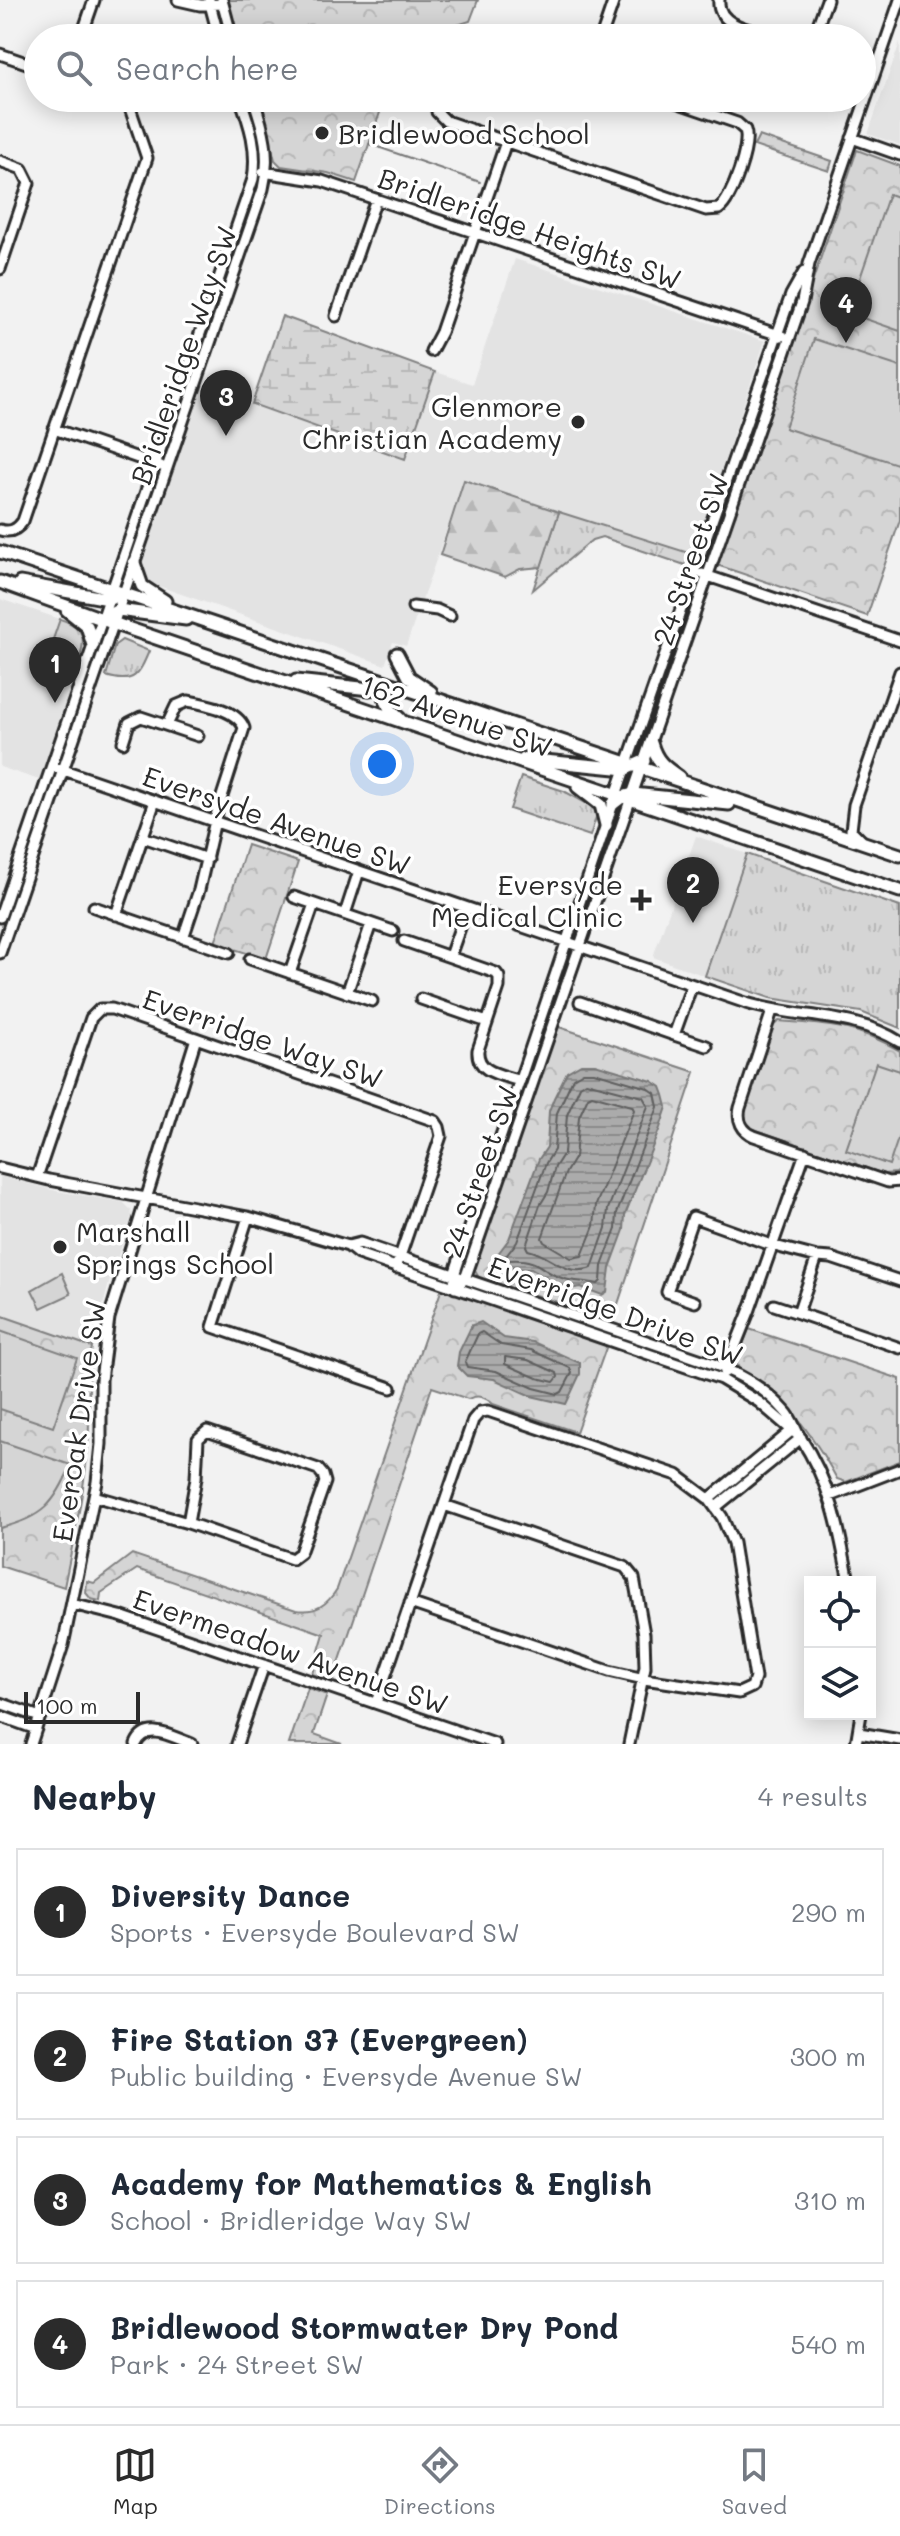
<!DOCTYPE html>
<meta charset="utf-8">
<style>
body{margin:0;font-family:Mali,sans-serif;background:#f2f2f3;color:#1f2937}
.controls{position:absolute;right:24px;bottom:24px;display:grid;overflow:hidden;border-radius:0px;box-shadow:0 4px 20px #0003}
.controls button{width:72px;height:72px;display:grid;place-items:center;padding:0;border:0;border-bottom:2px solid #e0e1e3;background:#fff;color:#1f2937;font:40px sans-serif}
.scale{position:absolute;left:24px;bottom:20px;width:116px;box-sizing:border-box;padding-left:8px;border:4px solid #2b2b2b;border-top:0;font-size:22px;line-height:28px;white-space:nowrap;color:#2b2b2b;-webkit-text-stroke:6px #fff;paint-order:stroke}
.you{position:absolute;left:382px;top:764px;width:28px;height:28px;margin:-20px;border:6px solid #fff;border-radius:50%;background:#1a73e8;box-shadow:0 0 0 12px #1a73e833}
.badge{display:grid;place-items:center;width:52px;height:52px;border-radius:50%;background:#2b2b2b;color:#fff;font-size:26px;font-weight:700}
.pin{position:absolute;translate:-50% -66px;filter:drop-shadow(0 2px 4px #0008)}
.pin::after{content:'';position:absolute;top:42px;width:28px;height:24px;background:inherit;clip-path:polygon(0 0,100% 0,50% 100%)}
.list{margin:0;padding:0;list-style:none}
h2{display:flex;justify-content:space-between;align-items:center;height:104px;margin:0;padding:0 32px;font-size:34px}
h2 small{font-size:26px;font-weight:400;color:#747a83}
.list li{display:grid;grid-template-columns:52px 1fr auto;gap:24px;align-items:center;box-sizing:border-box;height:128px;margin:0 16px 16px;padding:0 16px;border:2px solid #e0e1e3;border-radius:0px}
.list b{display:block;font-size:30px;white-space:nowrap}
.list p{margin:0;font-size:26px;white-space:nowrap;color:#747a83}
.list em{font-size:26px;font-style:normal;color:#747a83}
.icon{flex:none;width:44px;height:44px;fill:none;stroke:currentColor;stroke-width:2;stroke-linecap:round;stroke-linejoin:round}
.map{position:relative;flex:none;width:900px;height:1744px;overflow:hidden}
.search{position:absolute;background:#fff;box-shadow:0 4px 20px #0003;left:24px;right:24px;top:24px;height:88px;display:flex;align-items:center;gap:20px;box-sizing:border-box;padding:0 28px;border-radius:44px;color:#747a83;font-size:30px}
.sheet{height:680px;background:#fff}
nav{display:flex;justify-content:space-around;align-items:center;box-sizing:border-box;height:112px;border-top:2px solid #e0e1e3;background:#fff;font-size:22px;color:#747a83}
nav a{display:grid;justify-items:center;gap:4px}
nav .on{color:#2b2b2b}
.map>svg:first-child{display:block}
.built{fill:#e3e3e3}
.grass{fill:url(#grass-tufts);stroke:#808080;stroke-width:2}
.forest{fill:url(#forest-firs);stroke:#808080;stroke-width:2}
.wetland{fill:url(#wetland-marsh);stroke:#808080;stroke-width:2}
.park{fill:url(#park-crowns);stroke:#808080;stroke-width:2}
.garden{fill:#d5d5d5;stroke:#808080;stroke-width:2}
.water{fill:url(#water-rules);stroke:#787878;stroke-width:2}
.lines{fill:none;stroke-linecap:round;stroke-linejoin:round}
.shore{stroke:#5e5e5e;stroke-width:2}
.stream{stroke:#787878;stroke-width:2}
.minor-casing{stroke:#2b2b2b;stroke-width:15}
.major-casing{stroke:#2b2b2b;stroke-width:17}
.minor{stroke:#fff;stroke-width:9}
.major{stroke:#fff;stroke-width:11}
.poi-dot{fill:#2b2b2b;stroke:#fff;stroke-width:3}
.labels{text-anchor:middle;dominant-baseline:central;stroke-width:7;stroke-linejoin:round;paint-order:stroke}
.poi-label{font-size:28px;fill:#2b2b2b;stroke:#fff;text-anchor:start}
.street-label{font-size:28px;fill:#2b2b2b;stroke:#fff}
</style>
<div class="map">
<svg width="900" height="1744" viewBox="0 0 900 1744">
<defs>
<pattern id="grass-tufts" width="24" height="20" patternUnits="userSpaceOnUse" patternTransform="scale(2)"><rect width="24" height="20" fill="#d5d5d5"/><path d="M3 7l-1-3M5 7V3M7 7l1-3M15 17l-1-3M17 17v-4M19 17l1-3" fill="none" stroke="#b7b7b7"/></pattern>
<pattern id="forest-firs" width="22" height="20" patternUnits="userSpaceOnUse" patternTransform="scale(2)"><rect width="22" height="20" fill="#d5d5d5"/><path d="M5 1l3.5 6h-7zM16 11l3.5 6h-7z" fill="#b7b7b7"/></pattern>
<pattern id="wetland-marsh" width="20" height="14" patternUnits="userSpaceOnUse" patternTransform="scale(2)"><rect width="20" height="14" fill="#d5d5d5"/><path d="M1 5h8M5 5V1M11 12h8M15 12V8" fill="none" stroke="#b7b7b7"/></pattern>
<pattern id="park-crowns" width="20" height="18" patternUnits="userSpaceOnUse" patternTransform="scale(2)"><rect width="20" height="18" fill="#d5d5d5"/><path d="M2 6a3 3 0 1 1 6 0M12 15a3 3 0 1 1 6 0" fill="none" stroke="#b7b7b7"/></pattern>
<pattern id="water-rules" width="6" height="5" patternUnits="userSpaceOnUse" patternTransform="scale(2)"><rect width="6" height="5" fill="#ababab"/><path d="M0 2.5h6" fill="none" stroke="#8b8b8b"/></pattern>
</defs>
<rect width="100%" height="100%" fill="#f2f2f2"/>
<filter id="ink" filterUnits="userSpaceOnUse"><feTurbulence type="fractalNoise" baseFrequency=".0125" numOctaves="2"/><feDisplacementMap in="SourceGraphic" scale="16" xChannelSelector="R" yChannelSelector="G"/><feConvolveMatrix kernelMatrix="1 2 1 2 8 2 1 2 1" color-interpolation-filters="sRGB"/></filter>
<g filter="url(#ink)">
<path class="built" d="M900 42V145L868 134Z
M515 259 765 341 692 557 464 480 406 646 393 642 385 665 147 582 143 577 141 566 202 387 405 459 435 372 472 384Z
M0 599 60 619 48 654 78 665 39 780 0 767Z
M696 836 747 854 705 976 653 957Z
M0 1176 57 1191 123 1202 131 1210 132 1216 109 1283 92 1347 0 1315Z"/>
<path class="grass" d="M559 512 692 554 685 565 602 537 592 540 533 590Z
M60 619C88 628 85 640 78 665L48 654Z
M122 640 149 651C139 675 134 685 106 676L115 645Z
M521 777 564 791 595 808 598 811 590 836 510 809Z
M747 854 900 907V1028L861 1012 770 998 705 976Z"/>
<path class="forest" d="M464 480 559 512 541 567 520 569 505 577 440 555Z"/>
<path class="wetland" d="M282 316 435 372 405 459 252 404Z"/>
<path class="park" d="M228 0H478L470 21 457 25 450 38H237Z
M259 98H385L356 182 328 173 281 166 275 160Z
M759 136 832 161 829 171 754 146Z
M857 150 900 166V520L867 616 717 565Z
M247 845 298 862 266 959 215 943Z
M779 1021C829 1025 856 1025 900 1051V1171L896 1173 884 1174 751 1128 742 1118 773 1026Z
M556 1026 695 1072 613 1319 479 1278 474 1269V1264Z
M442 1288 607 1345 576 1432 493 1404C485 1397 478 1394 468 1399L432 1387 333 1681 312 1674 324 1634 137 1569 101 1593 100 1601 91 1599 86 1593 87 1581 94 1583 132 1554 296 1610C316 1613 327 1605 337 1589Z
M0 1315 92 1347C86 1380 91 1413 88 1446 84 1494 73 1541 64 1587L0 1566Z
M749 1329 900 1379V1461L846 1482 837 1479C808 1426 789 1403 739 1369L736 1362Z
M308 1688 327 1695 314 1734 342 1744H289Z"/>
<path class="garden" d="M889 194 900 198V331L848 313Z
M814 339 900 367V465L785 428Z
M876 1063 900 1071V1133L889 1165 846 1150Z
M62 1273 71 1294 41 1308 32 1290Z
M0 1331 77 1358 53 1427 0 1409Z
M0 1441 71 1465C55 1504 42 1518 0 1528Z"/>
<path class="water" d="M581 1064H595L652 1081 661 1087 664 1095 667 1107 660 1128 625 1215 624 1230 610 1268 607 1292 602 1295 581 1287 569 1289 557 1285 531 1269 505 1268 497 1263V1255L509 1239 539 1159 547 1147 549 1111 554 1098 567 1072Z
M481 1322 504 1338 533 1342 580 1363V1374L566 1404 531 1396 494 1379 467 1376 457 1366 459 1352 472 1325Z"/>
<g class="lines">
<path class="shore" d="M583 1072H594L648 1088 655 1093 658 1107 617 1213 616 1229 602 1266 601 1281 598 1284C586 1281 575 1282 565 1279 539 1272 543 1258 509 1260L506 1256 517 1242 546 1163 554 1150 557 1113 562 1102 573 1078Z
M586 1082 643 1097 648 1106 608 1209 606 1228 592 1268C563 1277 554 1256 528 1250L526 1246 540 1205 548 1192 555 1167 564 1153 567 1115 580 1086Z
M592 1095 632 1106 634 1110 596 1205 594 1226 582 1256 571 1258 544 1242 542 1238 566 1172 575 1157 579 1117 588 1097Z
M482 1332 501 1345 531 1350 570 1368 572 1373 562 1392 558 1394 534 1388 496 1371 467 1367 465 1362 478 1334Z
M505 1357 528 1360 557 1373 558 1377 554 1382 537 1378 505 1364Z"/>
<path class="stream" d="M369 144 480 182"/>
<defs>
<path id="minor" d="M178 0 200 5 222 4
M209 0 219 38
M222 0 232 38
M719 0C716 27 757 31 777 38
M81 38 94 0
M460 38 473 34 487 38
M601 38 614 0
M813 38 827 0
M0 54 38 67
M437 98V112L446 121 706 210 719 209C732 199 751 145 745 130L737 123 664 98
M852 138 900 155
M0 161 22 169 29 183 0 269
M263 172 322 181 782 336
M336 316 376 199
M431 351 441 332 506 142
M54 429 161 466
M0 530C10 533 17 530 23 521L147 158 129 105 125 98
M702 574 900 641
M413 607 437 610 450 616
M167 725 176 706 188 701C205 704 238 710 244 728L217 812 199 890 183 938
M123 742 129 723 141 717 198 736
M52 766 746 1003C797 1019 853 1012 900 1042
M143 837 207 859
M861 840 851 830 854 805 900 672
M294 897 393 931
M94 907 229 953
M345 914 359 871
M116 915 155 801
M0 917 253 179C258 149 250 125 240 98
M404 941 496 973 499 977V987L478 1050C476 1073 503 1075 520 1081
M0 953 263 189C271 156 264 129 253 98
M450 956 467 908
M250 959 372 1001
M290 973 314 904
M347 993 371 924
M421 999 487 1022
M580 1002 674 1035 692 985
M772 1011 740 1108C737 1120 742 1131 754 1136L888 1182 900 1181
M674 1035 707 1046
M0 1168 49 1180 248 1217 348 1246 358 1254 721 1379 759 1402 801 1438
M37 1177 91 1018 100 1009H112L435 1121 439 1127 441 1136 396 1268
M248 1217 213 1327 391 1388
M348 1246 360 1243 702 1360C732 1370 764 1386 785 1411 792 1418 795 1429 800 1437 831 1484 839 1527 849 1582
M817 1257 798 1313 900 1348
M455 1288 465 1279 802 302 809 264 900 0
M455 1288 454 1275 616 795 791 295 804 272
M695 1302 667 1292 693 1217 771 1245 817 1257 831 1258 900 1281
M774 1305 798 1313
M725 1372 750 1309 805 1153
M207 1431 318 1469 323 1475 325 1482 300 1553 292 1559 188 1523 196 1478 198 1439Z
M94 1496 188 1523
M830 1496 900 1469
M709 1499 795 1428
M444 1505 625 1567 634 1578 644 1634 645 1667 629 1744
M716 1507 801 1438
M72 1604 120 1616 495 1744
M0 1703 40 1717
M376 1703 473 1420 480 1412 488 1411 677 1475 709 1499 722 1517 733 1543 755 1678 752 1687 739 1693 644 1679 609 1671 410 1603
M0 1716 36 1729
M859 1733 900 1740
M31 1744 63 1645 97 1482 101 1444V1380L109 1318 196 1038
M136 1744C147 1720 174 1738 192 1744
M237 1744 264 1665
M856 1744 861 1714"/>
<path id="major" d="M0 552 900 855
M134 563 142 586 165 601
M0 582 121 626 900 891
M20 583 109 599 124 594
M67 610 87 626 93 645
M102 619 118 610 186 619
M397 654 409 677 431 692
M296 681 370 689 381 687 387 682
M387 682C382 698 387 708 400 719
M651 743C656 761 664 767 679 777
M524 759 626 769 644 761
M578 787 601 805 606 825
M613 804 622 797 633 794 729 804"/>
</defs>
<use href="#minor" class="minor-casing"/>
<use href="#major" class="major-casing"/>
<use href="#minor" class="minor"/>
<use href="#major" class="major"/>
</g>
</g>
<g class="poi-dot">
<circle cx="322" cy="133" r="8"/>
<circle cx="578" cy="422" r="8"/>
<path d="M637 888h8v8h8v8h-8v8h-8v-8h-8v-8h8z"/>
<circle cx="60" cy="1247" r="8"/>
</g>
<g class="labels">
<g class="poi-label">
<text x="338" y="133">Bridlewood School</text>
<text x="562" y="406" text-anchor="end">Glenmore<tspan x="562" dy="32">Christian Academy</tspan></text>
<text x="623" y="884" text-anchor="end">Eversyde<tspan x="623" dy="32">Medical Clinic</tspan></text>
<text x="76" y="1231">Marshall<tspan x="76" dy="32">Springs School</tspan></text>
</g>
<g class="street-label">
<text transform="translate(530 228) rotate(19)">Bridleridge Heights SW</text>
<text transform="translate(183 355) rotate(-71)">Bridleridge Way SW</text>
<text transform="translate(690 559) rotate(-71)">24 Street SW</text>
<text transform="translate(457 715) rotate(19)">162 Avenue SW</text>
<text transform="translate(277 820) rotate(19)">Eversyde Avenue SW</text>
<text transform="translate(263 1038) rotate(19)">Everridge Way SW</text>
<text transform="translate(479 1171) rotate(-71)">24 Street SW</text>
<text transform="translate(616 1310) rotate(20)">Everridge Drive SW</text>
<text transform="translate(78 1421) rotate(-82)">Everoak Drive SW</text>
<text transform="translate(291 1651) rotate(19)">Evermeadow Avenue SW</text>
</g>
</g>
</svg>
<div class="controls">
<button><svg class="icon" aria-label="locate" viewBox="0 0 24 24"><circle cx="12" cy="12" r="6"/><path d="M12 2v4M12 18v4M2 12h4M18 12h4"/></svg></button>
<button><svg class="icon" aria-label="layers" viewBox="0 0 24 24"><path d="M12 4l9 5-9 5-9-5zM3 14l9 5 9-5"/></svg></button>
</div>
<div class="scale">100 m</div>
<div class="you"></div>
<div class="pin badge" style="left:55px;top:703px">1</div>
<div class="pin badge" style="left:693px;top:923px">2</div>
<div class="pin badge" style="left:226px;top:436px">3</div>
<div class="pin badge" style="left:846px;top:343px">4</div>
<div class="search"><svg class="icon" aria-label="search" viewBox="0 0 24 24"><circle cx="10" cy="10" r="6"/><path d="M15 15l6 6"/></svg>Search here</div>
</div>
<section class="sheet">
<h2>Nearby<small>4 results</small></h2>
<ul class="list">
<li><span class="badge">1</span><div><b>Diversity Dance</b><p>Sports · Eversyde Boulevard SW</p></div><em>290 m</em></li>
<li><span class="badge">2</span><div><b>Fire Station 37 (Evergreen)</b><p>Public building · Eversyde Avenue SW</p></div><em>300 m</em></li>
<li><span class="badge">3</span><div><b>Academy for Mathematics &amp; English</b><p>School · Bridleridge Way SW</p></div><em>310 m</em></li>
<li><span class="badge">4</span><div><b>Bridlewood Stormwater Dry Pond</b><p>Park · 24 Street SW</p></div><em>540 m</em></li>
</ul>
</section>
<nav>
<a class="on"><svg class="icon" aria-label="map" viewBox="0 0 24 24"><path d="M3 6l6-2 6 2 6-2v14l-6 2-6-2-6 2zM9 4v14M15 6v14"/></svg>Map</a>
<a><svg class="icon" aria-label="directions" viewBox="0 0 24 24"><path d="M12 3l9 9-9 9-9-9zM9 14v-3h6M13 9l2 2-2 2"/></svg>Directions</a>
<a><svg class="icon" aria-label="saved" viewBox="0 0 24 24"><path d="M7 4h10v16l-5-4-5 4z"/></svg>Saved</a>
</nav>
